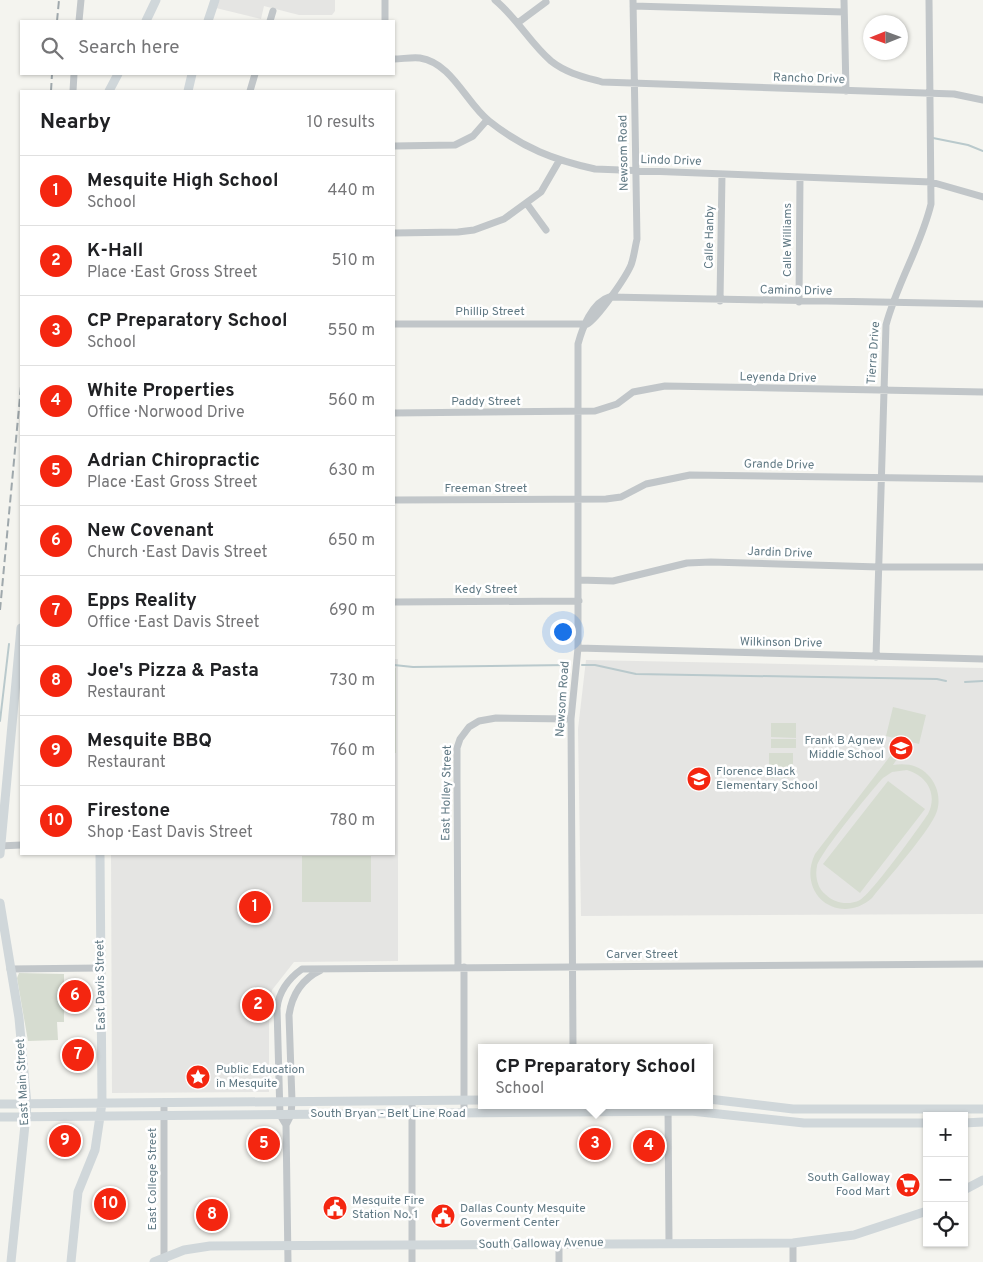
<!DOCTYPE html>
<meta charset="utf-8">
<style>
body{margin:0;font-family:Overpass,sans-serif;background:#f6f6f6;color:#202124}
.controls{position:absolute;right:15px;bottom:15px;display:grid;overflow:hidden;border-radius:0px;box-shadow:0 1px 4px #0004}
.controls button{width:45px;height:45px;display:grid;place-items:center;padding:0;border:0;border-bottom:1px solid #e0e0e0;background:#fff;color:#202124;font:25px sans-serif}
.compass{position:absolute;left:863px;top:15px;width:45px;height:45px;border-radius:50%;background:#fff;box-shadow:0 1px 4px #0004;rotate:269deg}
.you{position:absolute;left:562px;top:631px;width:18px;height:18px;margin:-12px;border:4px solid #fff;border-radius:50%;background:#1a73e8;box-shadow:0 0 0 8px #1a73e833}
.badge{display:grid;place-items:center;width:32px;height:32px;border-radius:50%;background:#f42610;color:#fff;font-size:16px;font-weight:700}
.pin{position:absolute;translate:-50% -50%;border:2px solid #fff;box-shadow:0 1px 5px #0006}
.popup{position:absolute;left:478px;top:1044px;width:235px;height:65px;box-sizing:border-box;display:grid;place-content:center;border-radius:0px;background:#fff;filter:drop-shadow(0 1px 4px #0005);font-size:16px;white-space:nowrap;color:#757577}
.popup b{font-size:19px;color:#202124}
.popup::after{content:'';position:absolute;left:50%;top:100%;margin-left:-10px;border:10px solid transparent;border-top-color:#fff}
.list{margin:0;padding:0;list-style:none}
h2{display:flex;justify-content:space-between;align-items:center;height:65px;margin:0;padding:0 20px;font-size:21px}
h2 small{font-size:16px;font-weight:400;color:#757577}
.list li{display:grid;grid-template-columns:32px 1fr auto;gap:15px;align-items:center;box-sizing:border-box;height:70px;padding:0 20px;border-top:1px solid #e0e0e0}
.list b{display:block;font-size:19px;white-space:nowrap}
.list p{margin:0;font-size:16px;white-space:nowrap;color:#757577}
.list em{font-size:16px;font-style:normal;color:#757577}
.icon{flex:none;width:28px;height:28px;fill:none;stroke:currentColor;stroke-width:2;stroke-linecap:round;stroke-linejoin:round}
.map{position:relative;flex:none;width:983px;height:1262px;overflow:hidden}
.search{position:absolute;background:#fff;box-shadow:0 1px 4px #0004;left:20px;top:20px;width:375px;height:55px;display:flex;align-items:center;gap:12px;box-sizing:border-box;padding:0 18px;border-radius:0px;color:#757577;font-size:19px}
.panel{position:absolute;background:#fff;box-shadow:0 1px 4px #0004;left:20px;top:90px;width:375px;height:765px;border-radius:0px}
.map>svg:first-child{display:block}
.built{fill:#e5e5e3}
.green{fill:#d6dcd0;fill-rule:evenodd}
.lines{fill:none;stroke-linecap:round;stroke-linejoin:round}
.stream{stroke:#b9c9cc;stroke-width:2}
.minor{stroke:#c1c6c9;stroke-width:7}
.major{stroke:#d0d7da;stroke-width:9}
.rail{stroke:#9fa8ac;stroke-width:2;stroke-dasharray:8 4;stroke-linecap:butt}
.labels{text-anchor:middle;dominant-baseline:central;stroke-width:5;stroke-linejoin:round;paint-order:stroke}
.street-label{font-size:12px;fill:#607984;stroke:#fff}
.poi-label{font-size:12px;fill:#607984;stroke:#fff;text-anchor:start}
</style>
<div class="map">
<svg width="983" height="1262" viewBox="0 0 983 1262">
<rect width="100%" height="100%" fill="#f4f4ef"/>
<path class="built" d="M218 0H335V11L332 15H299L264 6 261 19 216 8Z
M394 659H398V961L294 962 272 990 269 1004V1092L112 1093 111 854H394Z
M586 660 983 668V914L581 916 578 729Z"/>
<path class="green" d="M394 668H396V753H394Z
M893 707 926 715 919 744 886 736Z
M771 723H796V738L771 737Z
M771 739H796V748H771Z
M769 753H793V778H769Z
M891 755 897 759 893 765C906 763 919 765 928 775 937 784 941 798 937 811 931 830 887 879 872 898 839 927 796 894 815 854ZM907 770C927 776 938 794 928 814 918 829 872 893 860 900 848 906 834 903 825 894 817 887 815 876 817 866 820 853 871 791 883 778L892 772Z
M888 781 925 809 860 893 823 864Z
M302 856H371V902H302Z
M19 973 64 974V1022H57L58 1040 28 1041 17 978Z"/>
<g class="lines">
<path class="stream" d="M933 138 968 145 983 151
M394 665 413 667 569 665
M582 665H595L636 674 937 679 946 681
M965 682 983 681
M0 721 9 644"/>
<path class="minor" d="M385 0V21
M495 0C517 18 530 43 551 61 566 73 584 77 602 82L954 94 983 100
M844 0 846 91
M633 6 844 12
M79 21 81 0
M270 21 273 11
M519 22 546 2
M394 59C402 59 412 57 420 58 452 63 466 103 489 121 523 148 554 160 595 169L931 182 983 197
M73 91 74 74
M250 91 255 74
M394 146 455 145 473 136 487 120
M527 204 546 230
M394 233 458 232 474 230 504 219 541 192 559 161
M720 301 722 174
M799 302 800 177
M394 324H587
M587 324C597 319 626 277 631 265 634 257 635 247 637 239L633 0
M394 413 595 411 617 404 633 392 665 386 983 392
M394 500 606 499 621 497 646 484 690 475 983 479
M579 580 613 581 687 563 711 562 879 567H983
M394 602 579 601
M578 648 983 659
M876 657 886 325C897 283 921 246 931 204L929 0
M0 846 21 845
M458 967 457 779V748L460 739 469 727 479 721 496 718 571 719
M464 967V1114
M10 969 100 968
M573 1048 571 719 578 648V344C582 329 592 302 609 297L983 304
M412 1101V1262
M164 1102V1262
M668 1105 669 1242
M286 1125 280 1115 277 1008C279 991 288 979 302 969L983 964
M559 1243V1262
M793 1243V1262
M288 1262 286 1125 291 1115 292 1101 289 1015C292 994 302 979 321 970"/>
<path class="major" d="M146 21 156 0
M208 21 215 0
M109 91 118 74
M188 91 192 74
M0 854 21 628
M0 903 19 1018 27 1105 11 1262
M709 1099 793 1109H983
M0 1104 481 1100
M0 1117 691 1111 804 1123H927
M964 1123 983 1122
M964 1190 983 1180
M71 1262 78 1192 95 1150 102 1103 100 854
M154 1262 184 1250 210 1246 793 1243 854 1235 927 1211"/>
<path class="rail" d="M57 21 59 0
M51 91 52 74
M0 610 21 386"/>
</g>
<defs>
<symbol id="school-disc" viewBox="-11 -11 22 22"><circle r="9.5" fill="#f42610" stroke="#fff"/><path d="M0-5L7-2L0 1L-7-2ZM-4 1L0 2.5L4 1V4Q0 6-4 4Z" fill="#fff"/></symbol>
<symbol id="sight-disc" viewBox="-11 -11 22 22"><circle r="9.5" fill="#f42610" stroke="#fff"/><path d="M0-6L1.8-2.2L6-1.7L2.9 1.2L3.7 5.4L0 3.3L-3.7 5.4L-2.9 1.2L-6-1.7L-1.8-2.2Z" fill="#fff"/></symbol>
<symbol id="supermarket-disc" viewBox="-11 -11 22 22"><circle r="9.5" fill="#f42610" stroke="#fff"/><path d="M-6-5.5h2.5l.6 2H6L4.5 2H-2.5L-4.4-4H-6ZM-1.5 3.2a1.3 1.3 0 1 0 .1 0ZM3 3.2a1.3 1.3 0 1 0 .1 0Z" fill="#fff"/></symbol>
<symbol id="civic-disc" viewBox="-11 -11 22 22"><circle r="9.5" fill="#f42610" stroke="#fff"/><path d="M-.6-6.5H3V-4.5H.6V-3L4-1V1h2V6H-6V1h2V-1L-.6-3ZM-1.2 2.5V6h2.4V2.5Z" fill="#fff"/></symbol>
</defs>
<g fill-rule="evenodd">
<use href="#school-disc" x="887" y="734" width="28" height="28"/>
<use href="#school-disc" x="685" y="765" width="28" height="28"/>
<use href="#sight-disc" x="184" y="1063" width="28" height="28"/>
<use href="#supermarket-disc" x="894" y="1171" width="28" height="28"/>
<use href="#civic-disc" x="321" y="1194" width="28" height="28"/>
<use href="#civic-disc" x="429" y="1202" width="28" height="28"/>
</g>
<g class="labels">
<g class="street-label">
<text transform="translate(809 79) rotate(2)">Rancho Drive</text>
<text transform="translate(624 153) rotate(-91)">Newsom Road</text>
<text transform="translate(671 161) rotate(2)">Lindo Drive</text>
<text transform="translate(710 237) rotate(-89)">Calle Hanby</text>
<text transform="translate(788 240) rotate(-90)">Calle Williams</text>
<text transform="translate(796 291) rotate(1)">Camino Drive</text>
<text x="490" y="312">Phillip Street</text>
<text transform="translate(874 353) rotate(-86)">Tierra Drive</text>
<text transform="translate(778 378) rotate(1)">Leyenda Drive</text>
<text x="486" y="402">Paddy Street</text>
<text transform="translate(779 465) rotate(1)">Grande Drive</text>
<text x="486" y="489">Freeman Street</text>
<text transform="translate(780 553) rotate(2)">Jardin Drive</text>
<text x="486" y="590">Kedy Street</text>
<text transform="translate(781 643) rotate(1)">Wilkinson Drive</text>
<text transform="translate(563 699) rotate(-86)">Newsom Road</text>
<text transform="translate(447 793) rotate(-89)">East Holley Street</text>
<text x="642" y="955">Carver Street</text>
<text transform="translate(101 985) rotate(-91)">East Davis Street</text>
<text transform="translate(23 1082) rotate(-93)">East Main Street</text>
<text x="388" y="1114">South Bryan - Belt Line Road</text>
<text transform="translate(153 1179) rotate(-90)">East College Street</text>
<text transform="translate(541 1244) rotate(-1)">South Galloway Avenue</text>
</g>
<g class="poi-label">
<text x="884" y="741" text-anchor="end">Frank B Agnew<tspan x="884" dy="14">Middle School</tspan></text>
<text x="716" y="772">Florence Black<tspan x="716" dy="14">Elementary School</tspan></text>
<text x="216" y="1070">Public Education<tspan x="216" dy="14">in Mesquite</tspan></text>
<text x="890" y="1178" text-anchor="end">South Galloway<tspan x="890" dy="14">Food Mart</tspan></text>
<text x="352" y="1201">Mesquite Fire<tspan x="352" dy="14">Station No. 1</tspan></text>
<text x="460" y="1209">Dallas County Mesquite<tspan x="460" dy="14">Goverment Center</tspan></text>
</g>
</g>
</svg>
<div class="controls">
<button>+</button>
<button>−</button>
<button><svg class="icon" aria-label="locate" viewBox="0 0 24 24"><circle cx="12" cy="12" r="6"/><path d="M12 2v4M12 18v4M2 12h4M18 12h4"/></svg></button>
</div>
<svg class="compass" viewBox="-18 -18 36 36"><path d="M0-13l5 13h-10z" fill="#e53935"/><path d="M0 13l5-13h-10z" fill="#757577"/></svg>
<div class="you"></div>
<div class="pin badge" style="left:255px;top:907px">1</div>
<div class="pin badge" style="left:258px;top:1005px">2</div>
<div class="pin badge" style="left:595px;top:1144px">3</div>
<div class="popup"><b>CP Preparatory School</b>School</div>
<div class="pin badge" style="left:649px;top:1146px">4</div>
<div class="pin badge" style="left:264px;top:1144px">5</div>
<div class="pin badge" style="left:75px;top:996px">6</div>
<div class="pin badge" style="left:78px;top:1055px">7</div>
<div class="pin badge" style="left:212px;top:1215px">8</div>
<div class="pin badge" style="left:65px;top:1141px">9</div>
<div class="pin badge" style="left:110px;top:1204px">10</div>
<div class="search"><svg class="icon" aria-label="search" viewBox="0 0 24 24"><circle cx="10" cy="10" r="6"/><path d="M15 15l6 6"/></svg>Search here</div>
<section class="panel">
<h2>Nearby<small>10 results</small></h2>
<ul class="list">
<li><span class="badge">1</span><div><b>Mesquite High School</b><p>School</p></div><em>440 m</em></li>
<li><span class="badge">2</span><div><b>K-Hall</b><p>Place · East Gross Street</p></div><em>510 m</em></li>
<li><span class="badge">3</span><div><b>CP Preparatory School</b><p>School</p></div><em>550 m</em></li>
<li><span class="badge">4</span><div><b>White Properties</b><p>Office · Norwood Drive</p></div><em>560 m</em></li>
<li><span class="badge">5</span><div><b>Adrian Chiropractic</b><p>Place · East Gross Street</p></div><em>630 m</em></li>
<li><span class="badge">6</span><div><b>New Covenant</b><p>Church · East Davis Street</p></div><em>650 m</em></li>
<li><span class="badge">7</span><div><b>Epps Reality</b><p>Office · East Davis Street</p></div><em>690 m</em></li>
<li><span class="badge">8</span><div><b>Joe's Pizza &amp; Pasta</b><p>Restaurant</p></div><em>730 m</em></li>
<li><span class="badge">9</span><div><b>Mesquite BBQ</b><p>Restaurant</p></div><em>760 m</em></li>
<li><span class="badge">10</span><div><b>Firestone</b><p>Shop · East Davis Street</p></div><em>780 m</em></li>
</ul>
</section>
</div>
